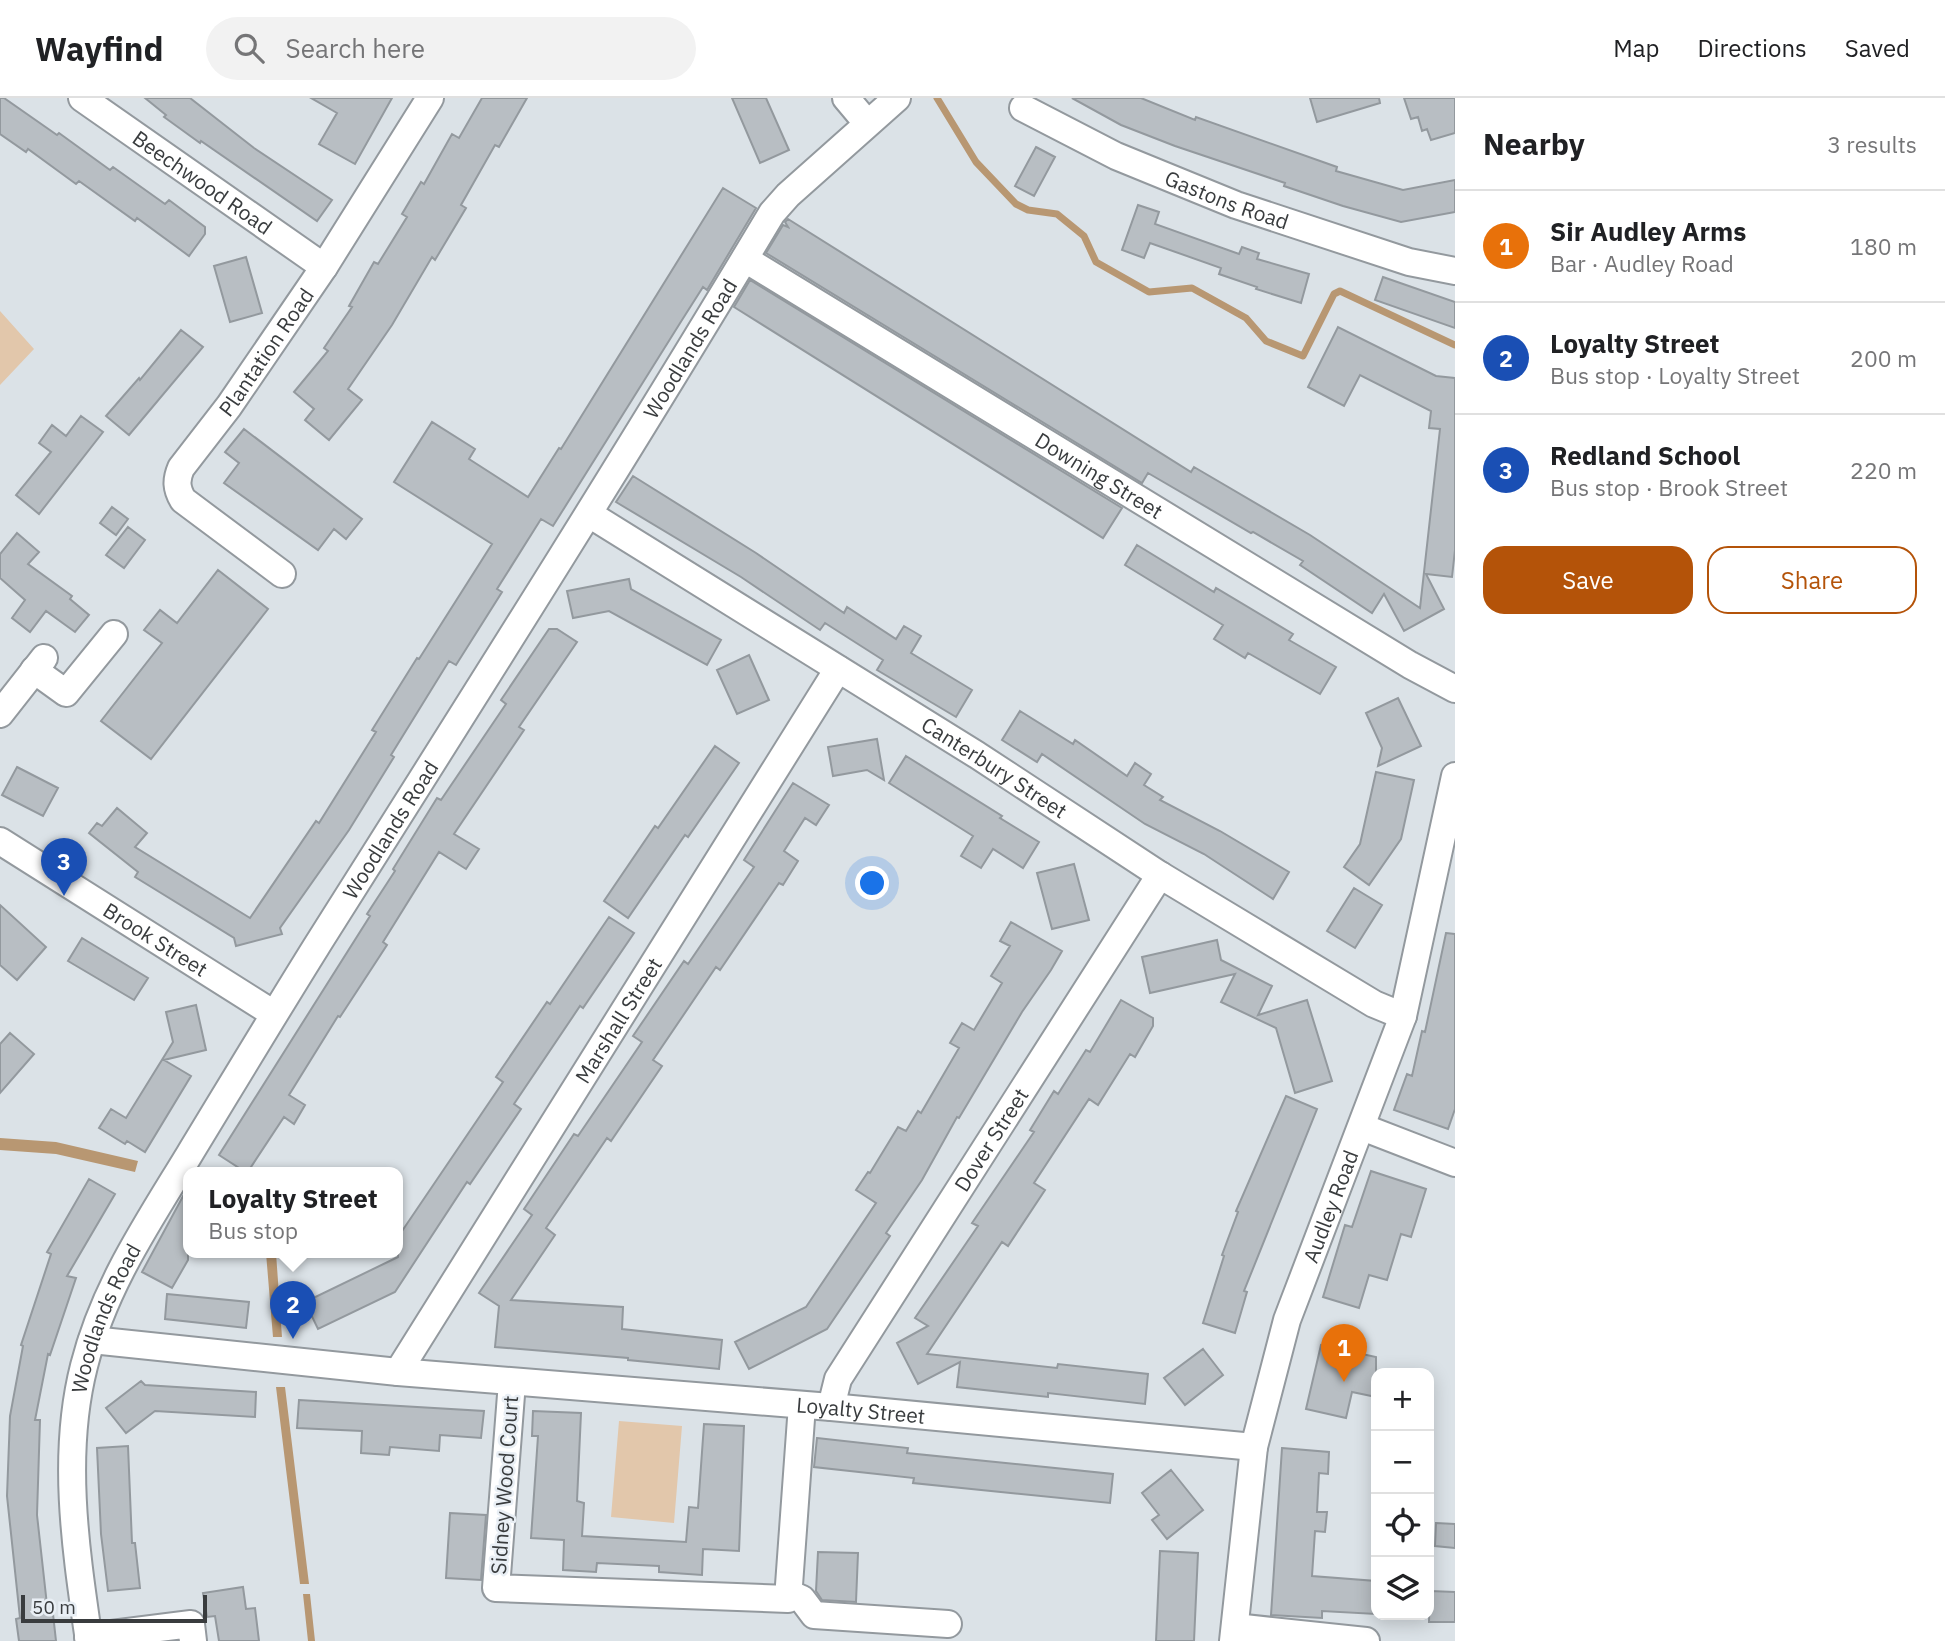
<!DOCTYPE html>
<meta charset="utf-8">
<style>
body{margin:0;font-family:"IBM Plex Sans",sans-serif;background:#f2f2f2;color:#202124}
.controls{position:absolute;right:21px;bottom:21px;display:grid;overflow:hidden;border-radius:14px;box-shadow:0 4px 18px #0003}
.controls button{width:63px;height:63px;display:grid;place-items:center;padding:0;border:0;border-bottom:2px solid #e0e0e0;background:#fff;color:#202124;font:35px sans-serif}
.scale{position:absolute;left:21px;bottom:18px;width:186px;box-sizing:border-box;padding-left:7px;border:4px solid #393c3e;border-top:0;font-size:19px;line-height:24px;white-space:nowrap;color:#393c3e;-webkit-text-stroke:5px #e9eff5;paint-order:stroke}
.you{position:absolute;left:873px;top:786px;width:24px;height:24px;margin:-18px;border:5px solid #fff;border-radius:50%;background:#1a73e8;box-shadow:0 0 0 10px #1a73e833}
.badge{display:grid;place-items:center;width:46px;height:46px;border-radius:50%;background:#b45309;color:#fff;font-size:23px;font-weight:700}
.pin{position:absolute;translate:-50% -58px;filter:drop-shadow(0 2px 4px #0008)}
.pin::after{content:'';position:absolute;top:37px;width:24px;height:21px;background:inherit;clip-path:polygon(0 0,100% 0,50% 100%)}
.popup{position:absolute;left:183px;top:1069px;width:220px;height:91px;box-sizing:border-box;display:grid;place-content:center;border-radius:14px;background:#fff;filter:drop-shadow(0 2px 5px #0005);font-size:23px;white-space:nowrap;color:#757577}
.popup b{font-size:26px;color:#202124}
.popup::after{content:'';position:absolute;left:50%;top:100%;margin-left:-14px;border:14px solid transparent;border-top-color:#fff}
.list{margin:0;padding:0;list-style:none}
h2{display:flex;justify-content:space-between;align-items:center;height:91px;margin:0;padding:0 28px;font-size:30px}
h2 small{font-size:23px;font-weight:400;color:#757577}
.list li{display:grid;grid-template-columns:46px 1fr auto;gap:21px;align-items:center;box-sizing:border-box;height:112px;padding:0 28px;border-top:2px solid #e0e0e0}
.list b{display:block;font-size:26px;white-space:nowrap}
.list p{margin:0;font-size:23px;white-space:nowrap;color:#757577}
.list em{font-size:23px;font-style:normal;color:#757577}
.actions{display:flex;gap:14px;padding:21px 28px}
.actions a{flex:1;padding:16px 0;border:2px solid #b45309;border-radius:21px;text-align:center;font-size:24px;color:#b45309}
.actions .main{background:#b45309;color:#fff}
.icon{flex:none;width:38px;height:38px;fill:none;stroke:currentColor;stroke-width:2;stroke-linecap:round;stroke-linejoin:round}
.map{position:relative;flex:none;width:1455px;height:1543px;overflow:hidden}
header{display:flex;align-items:center;gap:42px;box-sizing:border-box;height:98px;padding:0 35px;background:#fff;border-bottom:2px solid #e0e0e0}
header strong{font-size:33px}
nav{display:flex;gap:38px;margin-inline-start:auto;font-size:24px}
.search{width:490px;height:63px;background:#f2f2f2;display:flex;align-items:center;gap:18px;box-sizing:border-box;padding:0 24px;border-radius:38px;color:#757577;font-size:26px}
main{display:flex}
aside{flex:1;background:#fff}
.map>svg:first-child{display:block}
.green{fill:#e2c7ab}
.water{fill:#b89772}
.lines{fill:none;stroke-linecap:round;stroke-linejoin:round}
.stream{stroke:#b89772;stroke-width:7}
.building{fill:#b8bec3;stroke:#93999e;stroke-width:2}
.minor-casing{stroke:#93999e;stroke-width:30}
.minor{stroke:#fff;stroke-width:26}
.labels{text-anchor:middle;dominant-baseline:central;stroke-width:5;stroke-linejoin:round;paint-order:stroke}
.street-label{font-size:21px;fill:#393c3e;stroke:#e9eff5}
</style>
<header>
<strong>Wayfind</strong>
<div class="search"><svg class="icon" aria-label="search" viewBox="0 0 24 24"><circle cx="10" cy="10" r="6"/><path d="M15 15l6 6"/></svg>Search here</div>
<nav><a>Map</a><a>Directions</a><a>Saved</a></nav>
</header>
<main>
<div class="map">
<svg width="1455" height="1543" viewBox="0 0 1455 1543">
<rect width="100%" height="100%" fill="#dbe2e7"/>
<path class="green" d="M0 213 34 251 0 287Z
M619 1323 682 1328 674 1425 611 1419Z"/>
<path class="water" d="M0 1040 56 1044 138 1063 135 1074 56 1056 0 1052Z
M266 1155H276L282 1239H273Z
M276 1289H285L309 1486H300Z
M303 1496H310L315 1543H308Z"/>
<g class="lines">
<path class="stream" d="M937 0 976 64 1016 106 1028 112 1057 116 1084 138 1096 164 1149 194 1192 190 1246 220 1266 243 1303 258 1334 196 1340 193 1455 247"/>
</g>
<path class="building" d="M0 0H4L57 37 59 35 110 72 113 69 165 106 169 102 205 129V136L189 158 137 120 135 123 79 83 76 86 28 51 26 54 0 36Z
M145 0H190L254 50 332 102 317 123 201 43 200 45 164 19 166 17Z
M311 0H392L355 66 319 46 337 15Z
M482 0H527L499 49 495 47 461 107 466 110 435 162 432 159 392 227 348 291 362 302 329 342 305 322 314 311 294 294 328 253 324 250 352 209 349 208 374 164 378 166 407 119 402 116 421 84 424 86 452 36 459 40Z
M732 0H766L789 52 760 65Z
M1072 0H1141L1195 22 1196 19 1337 69 1336 73 1403 92 1455 82V114L1401 124 1343 108 1284 88 1285 85 1175 48 1121 27Z
M1310 0H1379L1380 5 1317 24Z
M1404 0H1455V35L1431 42 1427 31 1422 33 1418 19 1411 21Z
M1036 49 1055 59 1034 98 1015 88Z
M723 90 756 110 707 192 703 189 682 222 553 428 541 421 497 491 502 494 456 567 449 563 391 657 394 659 349 732 280 830 282 836 236 848 234 840 135 779 138 774 89 735 97 725 102 728 117 710 147 735 135 749 250 820 316 723 319 725 376 634 372 632 417 560 419 561 492 446 394 384 432 324 475 351 469 361 528 399 559 350 561 351Z
M1138 107 1159 114 1155 126 1239 156 1242 149 1259 155 1257 161 1309 176 1301 205 1256 191 1257 189 1219 176 1221 170 1150 145 1144 160 1122 152Z
M788 121 1191 374 1194 369 1310 437 1420 510 1440 331 1429 330 1431 313 1360 277 1344 308 1308 289 1338 229 1436 278 1455 280V452L1452 479 1426 476 1444 511 1404 533 1384 496 1372 515 1300 467 1303 463 1253 434 1251 435 1148 375 1142 385 766 155 783 127 788 129 785 124Z
M246 159 262 215 230 224 214 168Z
M1383 179 1455 204V230L1375 202Z
M750 182 1122 410 1103 440 734 209Z
M181 232 203 249 129 337 106 318 139 280 140 282Z
M81 318 103 334 39 416 16 397 51 354 39 345 52 327 66 338Z
M244 331 362 421 346 441 334 431 318 452 224 385 239 365 225 354Z
M633 378 756 455 844 515 847 509 896 541 904 528 921 538 911 555 972 592 956 619 877 572 883 562 825 525 820 532 741 479 616 404Z
M112 409 128 421 116 437 100 425Z
M128 429 145 442 124 470 106 457Z
M17 435 39 454 28 466 72 498 70 501 89 517 75 534 46 513 30 534 12 520 25 502 0 480V456Z
M1137 447 1214 494 1216 490 1293 536 1289 542 1336 569 1320 596 1248 555 1245 560 1214 541 1223 527 1125 467Z
M218 472 268 511 151 661 101 623 162 545 144 532 160 512 177 525Z
M629 481 631 491 721 542 707 567 609 513 573 520 567 493Z
M549 531H557L577 544 519 629 524 632 454 736 479 751 466 771 439 754 383 844 387 847 340 919 338 918 289 997 305 1007 294 1026 284 1019 247 1075 219 1057 370 818 367 816 395 773 393 771 437 700 441 702 506 606 501 602Z
M749 557 769 602 737 616 717 572Z
M1398 600 1421 648 1378 668 1382 650 1366 615Z
M1020 613 1073 646 1075 642 1127 678 1135 665 1151 676 1144 687 1163 699 1160 702 1220 733 1289 774 1273 801 1204 756 1145 726 1042 656 1037 664 1002 642Z
M877 641 884 682 867 672 833 678 828 649Z
M715 648 739 665 688 739 685 737 628 820 604 803 655 728 658 730Z
M906 658 1002 718 1000 720 1039 744 1023 770 993 751 981 770 961 758 973 738 889 685Z
M17 669 58 690 43 718 2 697Z
M1376 674 1414 682 1401 741 1369 787 1344 769 1360 746Z
M793 685 829 707 816 727 805 720 784 753 798 763 783 787 779 785 720 872 716 869 653 962 662 968 611 1043 607 1040 546 1130 555 1137 511 1202 623 1209 622 1231 722 1242 719 1271 628 1262V1260L495 1249 499 1208 479 1195 532 1117 524 1111 574 1036 578 1038 642 944 633 938 684 863 688 866 754 769 744 762Z
M1074 766 1089 822 1052 831 1037 775Z
M1354 790 1382 807 1355 850 1327 833Z
M0 807 46 849 17 882 0 867Z
M609 819 634 835 583 910 580 908 514 1006 521 1011 470 1086 467 1084 395 1194 318 1231 305 1204 398 1159V1139L503 984 496 979 547 904 550 906Z
M1011 824 1062 853 1051 872 1022 914 959 1020 957 1019 922 1082 886 1135 890 1138 827 1231 749 1271 735 1244 806 1209 876 1105 856 1092 868 1074 870 1075 898 1029 906 1033 918 1013 921 1015 959 950 950 945 962 925 974 932 1002 885 991 878 1010 848 1000 843Z
M1446 835 1455 836V1011L1448 1031 1394 1012 1407 976 1412 978 1422 933 1425 934Z
M82 840 148 880 134 902 68 863Z
M1217 842 1221 862 1272 888 1258 917 1307 902 1332 983 1295 995 1276 930 1221 904 1235 876 1150 895 1142 859Z
M1121 902 1153 920V928L1135 959 1130 956 1098 1007 1089 1001 1034 1085 1045 1092 1008 1148 1002 1144 927 1256 1057 1270 1058 1266 1148 1276 1145 1306 1048 1295V1299L957 1289 960 1264 918 1286 897 1245 928 1228 915 1220 978 1128 972 1125 1034 1034 1030 1032 1054 993 1058 996 1086 952 1090 954Z
M196 907 206 952 164 962 191 978 145 1054 127 1043 125 1046 99 1030 111 1011 126 1020 173 944 166 914Z
M10 935 34 956 0 995V946Z
M1286 998 1317 1011 1244 1193 1247 1194 1235 1235 1203 1225 1224 1158 1222 1157 1238 1114 1236 1113Z
M1371 1073 1426 1091 1411 1139 1401 1136 1387 1182 1369 1177 1359 1210 1323 1199 1345 1127 1352 1129Z
M89 1081 115 1096 67 1178 76 1180 50 1257 48 1256 35 1322H40L37 1417 48 1516H53L56 1543H19L16 1521 20 1520 7 1398 10 1318 23 1248 21 1247 51 1156 47 1154Z
M188 1089V1162L172 1190 142 1174Z
M167 1196 249 1204 246 1230 165 1221Z
M1321 1247 1376 1259V1299L1352 1294 1346 1320 1306 1311Z
M1203 1251 1223 1277 1185 1307 1164 1280Z
M141 1283 145 1287 256 1294 255 1319 155 1313 126 1335 106 1310Z
M299 1302 484 1313 481 1340 440 1337 439 1353 390 1349 389 1357 361 1355 362 1333 297 1330Z
M533 1313 581 1315 577 1403 584 1405 582 1438 686 1444 689 1409 698 1410 704 1326 744 1328 739 1453 703 1451 702 1477 659 1474V1468L597 1465 596 1474 563 1472 564 1442 531 1440 538 1338H532Z
M817 1340 908 1350 907 1355 1113 1376 1110 1405 913 1385 914 1380 814 1369Z
M128 1348 132 1445H135L140 1490 108 1493 101 1436 97 1350Z
M1282 1350 1329 1354 1328 1376 1319 1375 1317 1414H1327L1325 1434 1315 1433 1312 1478 1376 1483V1516L1322 1513V1520L1271 1517Z
M1171 1372 1203 1412 1167 1441 1152 1422 1159 1417 1142 1395Z
M450 1415 486 1417 481 1482 446 1480Z
M1436 1425 1455 1426V1450L1435 1448Z
M1160 1453 1198 1455 1194 1543H1156Z
M818 1454 858 1455 856 1504 822 1502 816 1493Z
M243 1489 246 1511 255 1510 259 1543H219L215 1518 207 1519 203 1495Z
M1430 1493 1455 1494V1524H1429Z"/>
<g class="lines">
<defs>
<g id="minor">
<path id="s1" d="M82 0 324 169"/>
<path d="M846 0 867 25"/>
<path id="s2" d="M1023 10 1116 58 1236 107 1409 164 1455 173"/>
<path id="s3" d="M745 161 1410 567 1455 591"/>
<path id="s4" d="M589 416 977 657 1160 777 1374 906 1403 918"/>
<path id="s5" d="M282 476 183 402C176 390 176 382 181 370L229 308 324 169 430 0"/>
<path d="M34 572 66 595 114 536"/>
<path d="M0 616 44 560"/>
<path id="s6" d="M0 743 274 916"/>
<path d="M1362 1029 1455 1065"/>
<path id="s7" d="M92 1242 398 1274 831 1309 1254 1349"/>
<path id="s8" d="M398 1274 838 571"/>
<path d="M512 1284 496 1490 788 1501 802 1307"/>
<path id="s9" d="M831 1309 838 1281 1160 777"/>
<path d="M788 1495 802 1501 814 1517 948 1526"/>
<path d="M1235 1529 1366 1543"/>
<path d="M88 1539 191 1526 193 1543"/>
<path id="s10" d="M89 1543C76 1453 61 1358 84 1268 104 1189 147 1126 189 1057 231 988 273 918 316 849 470 605 624 362 772 115L788 97 897 0"/>
<path id="s11" d="M1233 1543 1254 1349 1287 1222 1403 918 1455 678"/>
</g>
</defs>
<use href="#minor" class="minor-casing"/>
<use href="#minor" class="minor"/>
</g>
<g class="labels">
<g class="street-label">
<text stroke="none"><textPath href="#s1" startOffset="147">Beechwood Road</textPath></text>
<text stroke="none"><textPath href="#s2" startOffset="224">Gastons Road</textPath></text>
<text stroke="none"><textPath href="#s10" startOffset="1463">Woodlands Road</textPath></text>
<text stroke="none"><textPath href="#s5" startOffset="301">Plantation Road</textPath></text>
<text stroke="none"><textPath href="#s3" startOffset="415">Downing Street</textPath></text>
<text stroke="none"><textPath href="#s4" startOffset="478">Canterbury Street</textPath></text>
<text stroke="none"><textPath href="#s10" startOffset="896">Woodlands Road</textPath></text>
<text stroke="none"><textPath href="#s6" startOffset="184">Brook Street</textPath></text>
<text stroke="none"><textPath href="#s8" startOffset="415">Marshall Street</textPath></text>
<text stroke="none"><textPath href="#s9" startOffset="313">Dover Street</textPath></text>
<text stroke="none"><textPath href="#s11" startOffset="448">Audley Road</textPath></text>
<text stroke="none"><textPath href="#s10" startOffset="329">Woodlands Road</textPath></text>
<text stroke="none"><textPath href="#s7" startOffset="772">Loyalty Street</textPath></text>
<text transform="translate(504 1387) rotate(-86)">Sidney Wood Court</text>
</g>
</g>
</svg>
<div class="controls">
<button>+</button>
<button>−</button>
<button><svg class="icon" aria-label="locate" viewBox="0 0 24 24"><circle cx="12" cy="12" r="6"/><path d="M12 2v4M12 18v4M2 12h4M18 12h4"/></svg></button>
<button><svg class="icon" aria-label="layers" viewBox="0 0 24 24"><path d="M12 4l9 5-9 5-9-5zM3 14l9 5 9-5"/></svg></button>
</div>
<div class="scale">50 m</div>
<div class="you"></div>
<div class="pin badge" style="left:1344px;top:1284px;background:#e8710a">1</div>
<div class="pin badge" style="left:293px;top:1241px;background:#1a4fb4">2</div>
<div class="popup"><b>Loyalty Street</b>Bus stop</div>
<div class="pin badge" style="left:64px;top:798px;background:#1a4fb4">3</div>
</div>
<aside>
<h2>Nearby<small>3 results</small></h2>
<ul class="list">
<li><span class="badge" style="background:#e8710a">1</span><div><b>Sir Audley Arms</b><p>Bar · Audley Road</p></div><em>180 m</em></li>
<li><span class="badge" style="background:#1a4fb4">2</span><div><b>Loyalty Street</b><p>Bus stop · Loyalty Street</p></div><em>200 m</em></li>
<li><span class="badge" style="background:#1a4fb4">3</span><div><b>Redland School</b><p>Bus stop · Brook Street</p></div><em>220 m</em></li>
</ul>
<div class="actions"><a class="main">Save</a><a>Share</a></div>
</aside>
</main>
